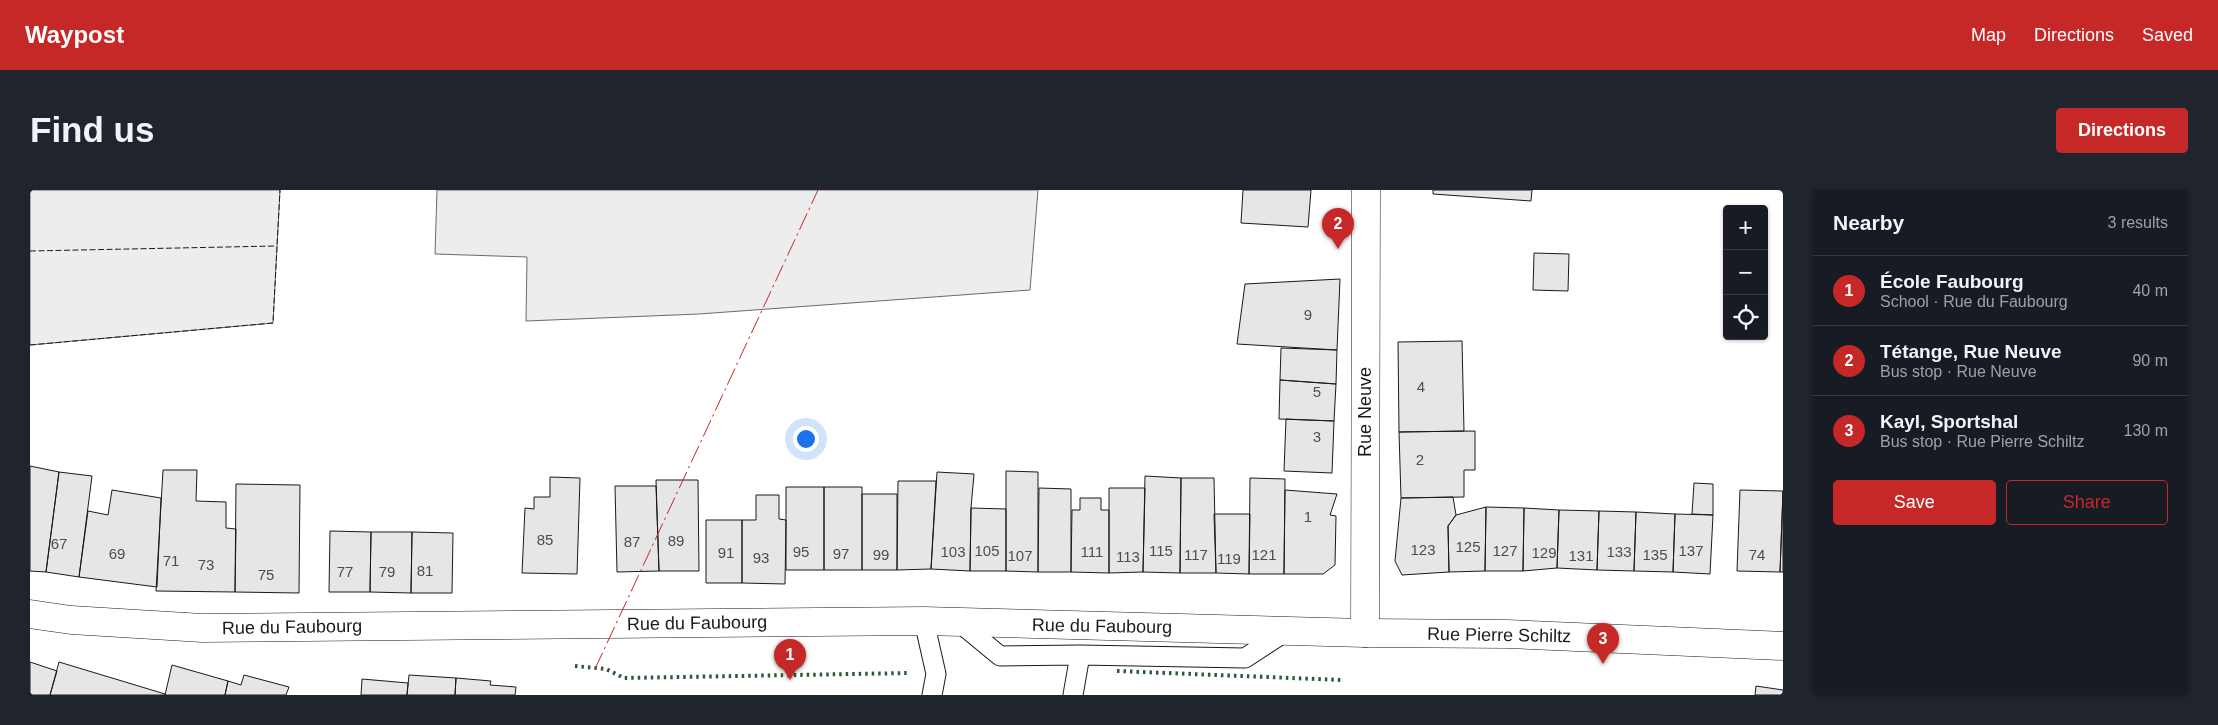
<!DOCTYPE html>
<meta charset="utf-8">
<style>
body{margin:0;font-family:Arial,sans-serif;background:#20242c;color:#f1f3f6}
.controls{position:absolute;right:15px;top:15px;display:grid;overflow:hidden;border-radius:5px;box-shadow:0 1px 4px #0004}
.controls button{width:45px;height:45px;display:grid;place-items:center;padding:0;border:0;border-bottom:1px solid #363941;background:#171b24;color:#f1f3f6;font:25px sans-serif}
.you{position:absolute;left:775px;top:248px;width:18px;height:18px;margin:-12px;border:4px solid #fff;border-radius:50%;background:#1a73e8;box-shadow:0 0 0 8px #1a73e833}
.badge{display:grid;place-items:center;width:32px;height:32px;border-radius:50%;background:#c62828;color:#fff;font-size:16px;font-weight:700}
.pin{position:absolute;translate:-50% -41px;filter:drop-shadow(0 1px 2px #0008)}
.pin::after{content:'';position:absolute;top:26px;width:18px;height:15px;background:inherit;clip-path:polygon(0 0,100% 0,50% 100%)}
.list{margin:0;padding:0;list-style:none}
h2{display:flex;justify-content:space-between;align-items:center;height:65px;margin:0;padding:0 20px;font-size:21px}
h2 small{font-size:16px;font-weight:400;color:#9ea1a6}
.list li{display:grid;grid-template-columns:32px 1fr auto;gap:15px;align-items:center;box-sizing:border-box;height:70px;padding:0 20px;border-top:1px solid #363941}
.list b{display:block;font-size:19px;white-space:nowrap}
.list p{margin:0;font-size:16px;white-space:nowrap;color:#9ea1a6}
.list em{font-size:16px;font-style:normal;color:#9ea1a6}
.actions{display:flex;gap:10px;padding:15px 20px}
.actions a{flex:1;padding:11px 0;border:1px solid #c62828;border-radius:5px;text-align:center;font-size:18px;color:#c62828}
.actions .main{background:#c62828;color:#fff}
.icon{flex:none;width:28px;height:28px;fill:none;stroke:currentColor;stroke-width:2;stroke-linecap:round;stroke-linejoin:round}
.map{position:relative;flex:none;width:1753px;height:505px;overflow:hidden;border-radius:5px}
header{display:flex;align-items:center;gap:30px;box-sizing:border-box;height:70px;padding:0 25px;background:#c62828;color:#fff}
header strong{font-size:24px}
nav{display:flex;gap:28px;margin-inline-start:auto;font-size:18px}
.intro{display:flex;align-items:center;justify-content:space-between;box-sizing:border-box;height:120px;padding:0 30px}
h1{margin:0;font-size:35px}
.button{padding:12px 22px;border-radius:5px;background:#c62828;color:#fff;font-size:18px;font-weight:700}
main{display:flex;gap:30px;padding:0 30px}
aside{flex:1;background:#171b24;border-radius:5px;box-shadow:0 1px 4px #0004}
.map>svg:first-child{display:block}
.built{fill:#ededed;stroke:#6a6a6a}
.building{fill:#e6e6e6;stroke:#1a1a1a}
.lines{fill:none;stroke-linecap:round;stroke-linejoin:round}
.service-casing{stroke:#1a1a1a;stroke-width:21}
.minor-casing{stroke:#1a1a1a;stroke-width:29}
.secondary-casing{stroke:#1a1a1a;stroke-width:29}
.service{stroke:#fff;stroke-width:19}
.minor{stroke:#fff;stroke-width:28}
.secondary{stroke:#fff;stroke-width:28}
.hedge{stroke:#2b5a34;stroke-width:4;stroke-dasharray:2.5 4;stroke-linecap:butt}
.fence{stroke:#1a1a1a;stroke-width:1;stroke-dasharray:6 2.5;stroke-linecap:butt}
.power{stroke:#c62828;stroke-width:1;stroke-dasharray:18 4 2.5 4;stroke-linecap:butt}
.labels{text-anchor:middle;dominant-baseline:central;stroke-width:4;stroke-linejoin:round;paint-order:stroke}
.number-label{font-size:15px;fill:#4d4d4d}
.street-label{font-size:18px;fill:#1a1a1a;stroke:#fff}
</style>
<header>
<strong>Waypost</strong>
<nav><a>Map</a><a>Directions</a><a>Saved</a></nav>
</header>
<div class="intro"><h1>Find us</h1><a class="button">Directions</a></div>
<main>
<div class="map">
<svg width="1753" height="505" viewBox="0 0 1753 505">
<rect width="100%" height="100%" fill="#fff"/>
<path class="built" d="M0 0H250L243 133 0 155Z
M407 0H1008L1000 100 669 124 496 131 497 67 405 64Z"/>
<path class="building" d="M1213 0H1281L1278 37 1211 33Z
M1403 0H1502L1501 11 1403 4Z
M1504 63 1539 64 1538 101 1503 100Z
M1310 89 1307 160 1207 154 1215 94Z
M1432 151 1434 241 1369 242 1368 152Z
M1251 158 1307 160 1306 194 1250 190Z
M1250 190 1306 194 1304 231 1249 229Z
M1256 229 1304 231 1302 283 1254 281Z
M1445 241V280H1434V307L1371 308 1369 242Z
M0 276 29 282 16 382 0 381Z
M133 280H167L166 311 196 312V338L206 339 205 402 126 401Z
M976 281 1008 282V382L976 381Z
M29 282 62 286 49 387 16 382Z
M907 282 944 284 941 318 940 381 901 379Z
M1115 286 1151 288 1150 383 1113 382Z
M520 287 550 288 547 384 492 383 495 318 504 319V307H520Z
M1151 288H1184L1186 383H1150Z
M1220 288 1255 289 1254 384H1219Z
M626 290H668L669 381H629Z
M868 291H906L901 379 867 380Z
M1664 293 1683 294V325L1662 324Z
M206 294 270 295 269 403 205 402Z
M585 296H626L629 381 587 382Z
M756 297H794V380H756Z
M794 297H832V380H794Z
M1009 298 1041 299V382H1008Z
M1079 298H1115L1113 382 1079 383Z
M82 300 131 308 127 397 49 387 58 321 78 325Z
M1255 300 1307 304 1300 325 1306 326 1305 375 1293 384H1254Z
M1710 300 1753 301 1750 382 1707 381Z
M1753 301V382H1750Z
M832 304H867V380H832Z
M726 305H749V329L756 330 755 394 712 393V330H726Z
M1423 307 1426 325 1418 336 1419 382 1372 385 1365 371 1371 308Z
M1050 308H1071V320H1079V383L1041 382 1042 320H1050Z
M1456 317 1455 381 1419 382 1418 336 1426 325Z
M1456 317 1494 318 1493 381H1455Z
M941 318 976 319V381H940Z
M1494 318 1529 320 1527 378 1493 381Z
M1529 320 1569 321 1567 380 1527 378Z
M1569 321 1606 322 1604 381 1567 380Z
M1606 322 1645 324 1643 382 1604 381Z
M1184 324H1220L1219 384 1186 383Z
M1645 324 1683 325 1680 384 1643 382Z
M676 330H712V393H676Z
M300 341 341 342 340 402H299Z
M341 342H382L381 403 340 402Z
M382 342 423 343 422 403H381Z
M0 472 27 481 20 505H0Z
M29 472 135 504V505H20Z
M142 475 198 491 195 505H135Z
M214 485 259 497 256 505H195L198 491 211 495Z
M379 485 426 488 425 505H377Z
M426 488 461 491 460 495 486 497 485 505H425Z
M332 489 378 493 377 505H331Z
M1726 496 1753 500V505H1725Z"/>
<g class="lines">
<defs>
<path id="service" d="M894 431 906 484 902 505
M930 433 970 466 1050 465 1215 468 1258 440
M1043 505 1050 465"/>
<path id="minor" d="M1335 443 1336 0"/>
<path id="secondary" d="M0 424 41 430 173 438 894 431 1335 443 1477 444 1753 456"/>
</defs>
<use href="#service" class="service-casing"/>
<use href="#minor" class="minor-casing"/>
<use href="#secondary" class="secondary-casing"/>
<use href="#service" class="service"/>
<use href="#minor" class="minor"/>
<use href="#secondary" class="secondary"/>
<path class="hedge" d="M545 476 576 479 594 488 879 483
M1087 481 1311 490"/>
<path class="fence" d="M0 61 246 56
M0 155 243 133 250 0"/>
<path class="power" d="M565 479 788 0"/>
</g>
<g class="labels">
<g class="number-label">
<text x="1278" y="124">9</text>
<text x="1391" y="196">4</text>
<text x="1287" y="201">5</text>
<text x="1287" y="246">3</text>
<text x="1390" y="269">2</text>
<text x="1278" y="326">1</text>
<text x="515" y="349">85</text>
<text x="646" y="350">89</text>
<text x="602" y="351">87</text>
<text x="29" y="353">67</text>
<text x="1438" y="356">125</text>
<text x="1393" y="359">123</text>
<text x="957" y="360">105</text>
<text x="1131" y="360">115</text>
<text x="1475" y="360">127</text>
<text x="1661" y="360">137</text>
<text x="771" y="361">95</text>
<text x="923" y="361">103</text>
<text x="1062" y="361">111</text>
<text x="1589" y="361">133</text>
<text x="696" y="362">91</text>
<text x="1514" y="362">129</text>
<text x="87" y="363">69</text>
<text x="811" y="363">97</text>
<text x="851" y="364">99</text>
<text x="1166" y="364">117</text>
<text x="1234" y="364">121</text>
<text x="1625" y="364">135</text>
<text x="1727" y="364">74</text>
<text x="990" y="365">107</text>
<text x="1551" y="365">131</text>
<text x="1098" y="366">113</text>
<text x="731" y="367">93</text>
<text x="1199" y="368">119</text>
<text x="141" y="370">71</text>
<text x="176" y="374">73</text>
<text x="395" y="380">81</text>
<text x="315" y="381">77</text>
<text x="357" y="381">79</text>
<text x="236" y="384">75</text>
</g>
<g class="street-label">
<text transform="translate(1335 222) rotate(-90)">Rue Neuve</text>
<text transform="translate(667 433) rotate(-1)">Rue du Faubourg</text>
<text transform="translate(1072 436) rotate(1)">Rue du Faubourg</text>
<text transform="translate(262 437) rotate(-1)">Rue du Faubourg</text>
<text transform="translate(1469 445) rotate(1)">Rue Pierre Schiltz</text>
</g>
</g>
</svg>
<div class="controls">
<button>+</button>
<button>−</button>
<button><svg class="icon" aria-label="locate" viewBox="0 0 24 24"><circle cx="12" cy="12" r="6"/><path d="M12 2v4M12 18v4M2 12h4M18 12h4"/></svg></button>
</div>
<div class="you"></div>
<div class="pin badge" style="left:760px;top:490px">1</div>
<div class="pin badge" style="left:1308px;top:59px">2</div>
<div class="pin badge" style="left:1573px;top:474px">3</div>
</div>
<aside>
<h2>Nearby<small>3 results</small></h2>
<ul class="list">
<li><span class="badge">1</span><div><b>École Faubourg</b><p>School · Rue du Faubourg</p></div><em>40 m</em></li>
<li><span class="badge">2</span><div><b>Tétange, Rue Neuve</b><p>Bus stop · Rue Neuve</p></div><em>90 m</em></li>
<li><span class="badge">3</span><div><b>Kayl, Sportshal</b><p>Bus stop · Rue Pierre Schiltz</p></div><em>130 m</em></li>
</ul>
<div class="actions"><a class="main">Save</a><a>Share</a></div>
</aside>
</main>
